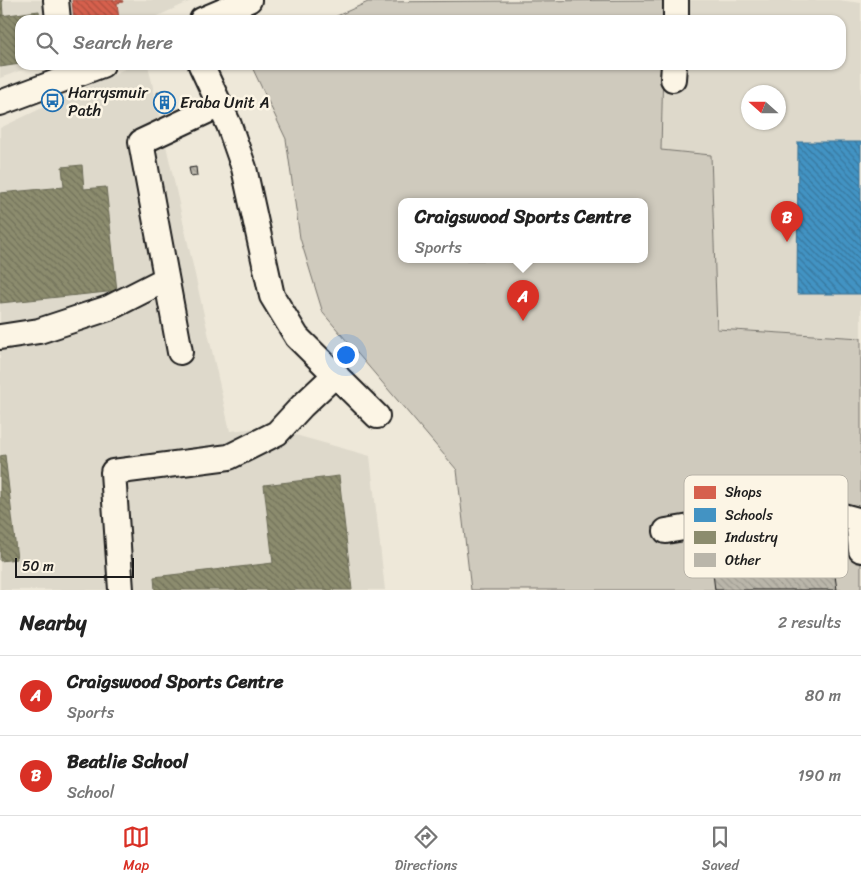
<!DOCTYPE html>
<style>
body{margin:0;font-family:Sriracha,sans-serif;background:#f6f6f6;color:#222}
.compass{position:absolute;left:741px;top:85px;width:45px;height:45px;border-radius:50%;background:#fff;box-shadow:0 1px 4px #0004;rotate:291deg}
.scale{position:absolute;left:15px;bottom:12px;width:119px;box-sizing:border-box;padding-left:5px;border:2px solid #1c1c1c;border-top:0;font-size:14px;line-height:18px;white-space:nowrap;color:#1c1c1c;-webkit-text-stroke:4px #fcf5e5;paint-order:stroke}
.you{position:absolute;left:345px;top:354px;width:18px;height:18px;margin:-12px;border:4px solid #fff;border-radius:50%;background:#1a73e8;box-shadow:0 0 0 8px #1a73e833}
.badge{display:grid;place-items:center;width:32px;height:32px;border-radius:50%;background:#d93025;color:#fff;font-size:16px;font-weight:700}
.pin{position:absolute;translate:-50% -41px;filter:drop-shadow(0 1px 2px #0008)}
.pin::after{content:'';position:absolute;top:26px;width:18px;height:15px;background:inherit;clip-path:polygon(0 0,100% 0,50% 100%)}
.popup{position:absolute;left:398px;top:198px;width:250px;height:65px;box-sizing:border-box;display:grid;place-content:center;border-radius:10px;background:#fff;filter:drop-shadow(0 1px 4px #0005);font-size:16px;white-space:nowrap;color:#767676}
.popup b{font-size:19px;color:#222}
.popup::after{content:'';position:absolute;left:50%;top:100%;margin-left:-10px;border:10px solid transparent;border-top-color:#fff}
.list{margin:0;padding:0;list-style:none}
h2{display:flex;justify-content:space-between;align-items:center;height:65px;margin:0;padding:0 20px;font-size:21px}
h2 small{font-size:16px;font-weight:400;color:#767676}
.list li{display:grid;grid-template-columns:32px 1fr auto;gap:15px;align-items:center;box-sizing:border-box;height:80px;padding:0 20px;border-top:1px solid #e0e0e0}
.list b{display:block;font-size:19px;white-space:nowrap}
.list p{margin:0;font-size:16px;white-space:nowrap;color:#767676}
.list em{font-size:16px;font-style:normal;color:#767676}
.icon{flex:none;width:28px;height:28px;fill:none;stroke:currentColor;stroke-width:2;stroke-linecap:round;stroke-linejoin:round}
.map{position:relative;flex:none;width:861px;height:590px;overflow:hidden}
.search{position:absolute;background:#fff;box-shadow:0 1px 4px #0004;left:15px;right:15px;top:15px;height:55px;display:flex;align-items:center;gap:12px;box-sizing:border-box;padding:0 18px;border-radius:15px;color:#767676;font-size:19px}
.sheet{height:225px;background:#fff}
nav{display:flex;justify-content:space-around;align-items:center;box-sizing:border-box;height:70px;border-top:1px solid #e0e0e0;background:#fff;font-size:14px;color:#767676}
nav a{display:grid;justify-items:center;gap:2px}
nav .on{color:#d93025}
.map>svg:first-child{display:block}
.built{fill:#ded9cb;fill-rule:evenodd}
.park{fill:#cfcabd;stroke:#76736c;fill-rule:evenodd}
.shops{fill:url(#shops-back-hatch);stroke:#9e4c3e}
.schools{fill:url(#schools-back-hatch);stroke:#376f91}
.industry{fill:url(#industry-back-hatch);stroke:#6a6a55}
.building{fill:url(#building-back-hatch);stroke:#1c1c1c}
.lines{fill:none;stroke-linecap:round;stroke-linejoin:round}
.minor-casing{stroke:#1c1c1c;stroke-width:28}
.minor{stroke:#fcf5e5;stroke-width:24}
.labels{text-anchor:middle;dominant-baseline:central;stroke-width:5;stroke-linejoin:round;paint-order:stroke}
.poi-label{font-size:16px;fill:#1c1c1c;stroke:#fcf5e5;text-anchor:start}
.key{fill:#fcf5e5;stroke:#b9b4a9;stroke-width:1}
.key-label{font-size:14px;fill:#1c1c1c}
</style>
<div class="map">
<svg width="861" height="590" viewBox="0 0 861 590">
<defs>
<pattern id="shops-back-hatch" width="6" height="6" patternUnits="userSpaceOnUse" patternTransform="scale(1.25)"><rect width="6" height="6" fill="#d6604d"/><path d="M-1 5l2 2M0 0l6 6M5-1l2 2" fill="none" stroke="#ad4e3f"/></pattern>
<pattern id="schools-back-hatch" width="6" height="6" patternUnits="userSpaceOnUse" patternTransform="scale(1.25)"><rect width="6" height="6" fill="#4393c3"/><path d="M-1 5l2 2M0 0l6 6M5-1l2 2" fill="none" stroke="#37779e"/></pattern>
<pattern id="industry-back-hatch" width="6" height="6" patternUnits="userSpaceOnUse" patternTransform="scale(1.25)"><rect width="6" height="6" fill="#8c8c6e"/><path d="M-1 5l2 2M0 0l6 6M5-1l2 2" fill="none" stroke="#72725a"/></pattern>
<pattern id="building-back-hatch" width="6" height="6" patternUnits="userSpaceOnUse" patternTransform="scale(1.25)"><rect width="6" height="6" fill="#bab6aa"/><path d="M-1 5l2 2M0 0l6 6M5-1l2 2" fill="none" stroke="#9f9c92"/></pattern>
</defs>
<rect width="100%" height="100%" fill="#eee8d9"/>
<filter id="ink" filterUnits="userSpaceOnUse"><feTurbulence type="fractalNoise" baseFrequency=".02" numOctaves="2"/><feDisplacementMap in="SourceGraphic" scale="10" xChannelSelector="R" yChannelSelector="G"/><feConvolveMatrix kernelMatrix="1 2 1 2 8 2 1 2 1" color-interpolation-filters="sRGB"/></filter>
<g filter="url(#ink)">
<path class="built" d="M0 0H193L149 20H20V65H36L0 78Z
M665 0H838L861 3V338L717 329 711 156 661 151 663 65H841V20H664ZM748 92H778V122H748Z
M133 65H148L230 431 267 427 370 456 385 590H0V128Z"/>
<path class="park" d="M665 0 664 20H328L368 2Z
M251 65H663L661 150 711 155 717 329 861 338V590H471L457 470 323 313 300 238 286 139ZM402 202H644V260H402Z"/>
<path class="shops" d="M72 0H122L123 2 117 3 119 20H74Z"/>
<path class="schools" d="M798 142H861V294H797Z"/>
<path class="industry" d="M0 0H2L3 15 0 16Z
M39 11 40 20H20V64L0 67V16Z
M82 165 84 189 106 187 117 291 0 303V193L64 187 62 167Z
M5 455 17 559 0 561V456Z
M339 476 352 590H155L154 577 273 563 264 485Z"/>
<path class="building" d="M164 90 166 97 159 100 157 93Z
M166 97 169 105 162 107 159 100Z
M196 167 197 176 191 177 189 168Z
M829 531 837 590H715L710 548Z"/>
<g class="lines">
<defs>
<path id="minor" d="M56 0 58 20
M202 20 249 0
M676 20V0
M201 65 229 125 244 168 272 296 297 337 377 416
M673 79 674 65
M0 103 102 65
M0 337 39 331 109 308 166 279
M180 352 141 142 220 105
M666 531 793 510 828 512 858 520 861 550
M121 590 113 472 229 457 277 433 302 406 336 374"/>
</defs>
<use href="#minor" class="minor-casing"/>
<use href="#minor" class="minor"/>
</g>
</g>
<defs>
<symbol id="bus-ring" viewBox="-11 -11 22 22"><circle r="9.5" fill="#fcf5e5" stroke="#1f6fb2" stroke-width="1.5"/><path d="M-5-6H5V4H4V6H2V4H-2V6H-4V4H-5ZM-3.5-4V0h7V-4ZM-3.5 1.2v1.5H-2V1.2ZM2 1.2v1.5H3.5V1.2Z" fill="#1f6fb2"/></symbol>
<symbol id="building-ring" viewBox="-11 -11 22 22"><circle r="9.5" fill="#fcf5e5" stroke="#1f6fb2" stroke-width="1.5"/><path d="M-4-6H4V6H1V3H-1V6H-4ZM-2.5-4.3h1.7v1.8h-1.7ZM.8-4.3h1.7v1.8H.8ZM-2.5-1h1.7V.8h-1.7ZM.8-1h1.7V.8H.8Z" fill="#1f6fb2"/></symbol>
</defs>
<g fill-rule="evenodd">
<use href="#bus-ring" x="40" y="88" width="25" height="25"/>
<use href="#building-ring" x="152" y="90" width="25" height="25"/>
</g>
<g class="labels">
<g class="poi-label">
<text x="68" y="92">Harrysmuir<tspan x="68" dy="18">Path</tspan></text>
<text x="180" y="102">Eraba Unit A</text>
</g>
</g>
<rect x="684" y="475" width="164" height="103" rx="8" class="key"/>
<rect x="694" y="486" width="22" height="13" fill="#d6604d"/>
<rect x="694" y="508" width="22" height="14" fill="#4393c3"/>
<rect x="694" y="531" width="22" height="13" fill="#8c8c6e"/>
<rect x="694" y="553" width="22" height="14" fill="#bab6aa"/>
<g class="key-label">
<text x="725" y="497">Shops</text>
<text x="725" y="520">Schools</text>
<text x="725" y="542">Industry</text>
<text x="725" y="565">Other</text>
</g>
</svg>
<svg class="compass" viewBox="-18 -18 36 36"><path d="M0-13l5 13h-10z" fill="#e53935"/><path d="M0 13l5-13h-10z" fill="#767676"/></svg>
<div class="scale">50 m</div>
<div class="you"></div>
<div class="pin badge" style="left:523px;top:321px">A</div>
<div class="popup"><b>Craigswood Sports Centre</b>Sports</div>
<div class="pin badge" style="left:787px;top:242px">B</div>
<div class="search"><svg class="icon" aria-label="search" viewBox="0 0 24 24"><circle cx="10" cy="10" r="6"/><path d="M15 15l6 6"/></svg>Search here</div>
</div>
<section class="sheet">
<h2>Nearby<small>2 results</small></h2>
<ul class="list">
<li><span class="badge">A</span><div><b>Craigswood Sports Centre</b><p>Sports</p></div><em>80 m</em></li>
<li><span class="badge">B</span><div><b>Beatlie School</b><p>School</p></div><em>190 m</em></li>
</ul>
</section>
<nav>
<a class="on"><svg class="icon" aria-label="map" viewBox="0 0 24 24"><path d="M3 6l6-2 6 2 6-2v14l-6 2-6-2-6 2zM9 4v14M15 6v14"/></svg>Map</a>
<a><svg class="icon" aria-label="directions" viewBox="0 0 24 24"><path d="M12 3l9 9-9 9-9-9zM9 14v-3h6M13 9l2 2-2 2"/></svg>Directions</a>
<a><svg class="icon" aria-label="saved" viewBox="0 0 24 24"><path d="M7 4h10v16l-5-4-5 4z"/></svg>Saved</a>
</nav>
